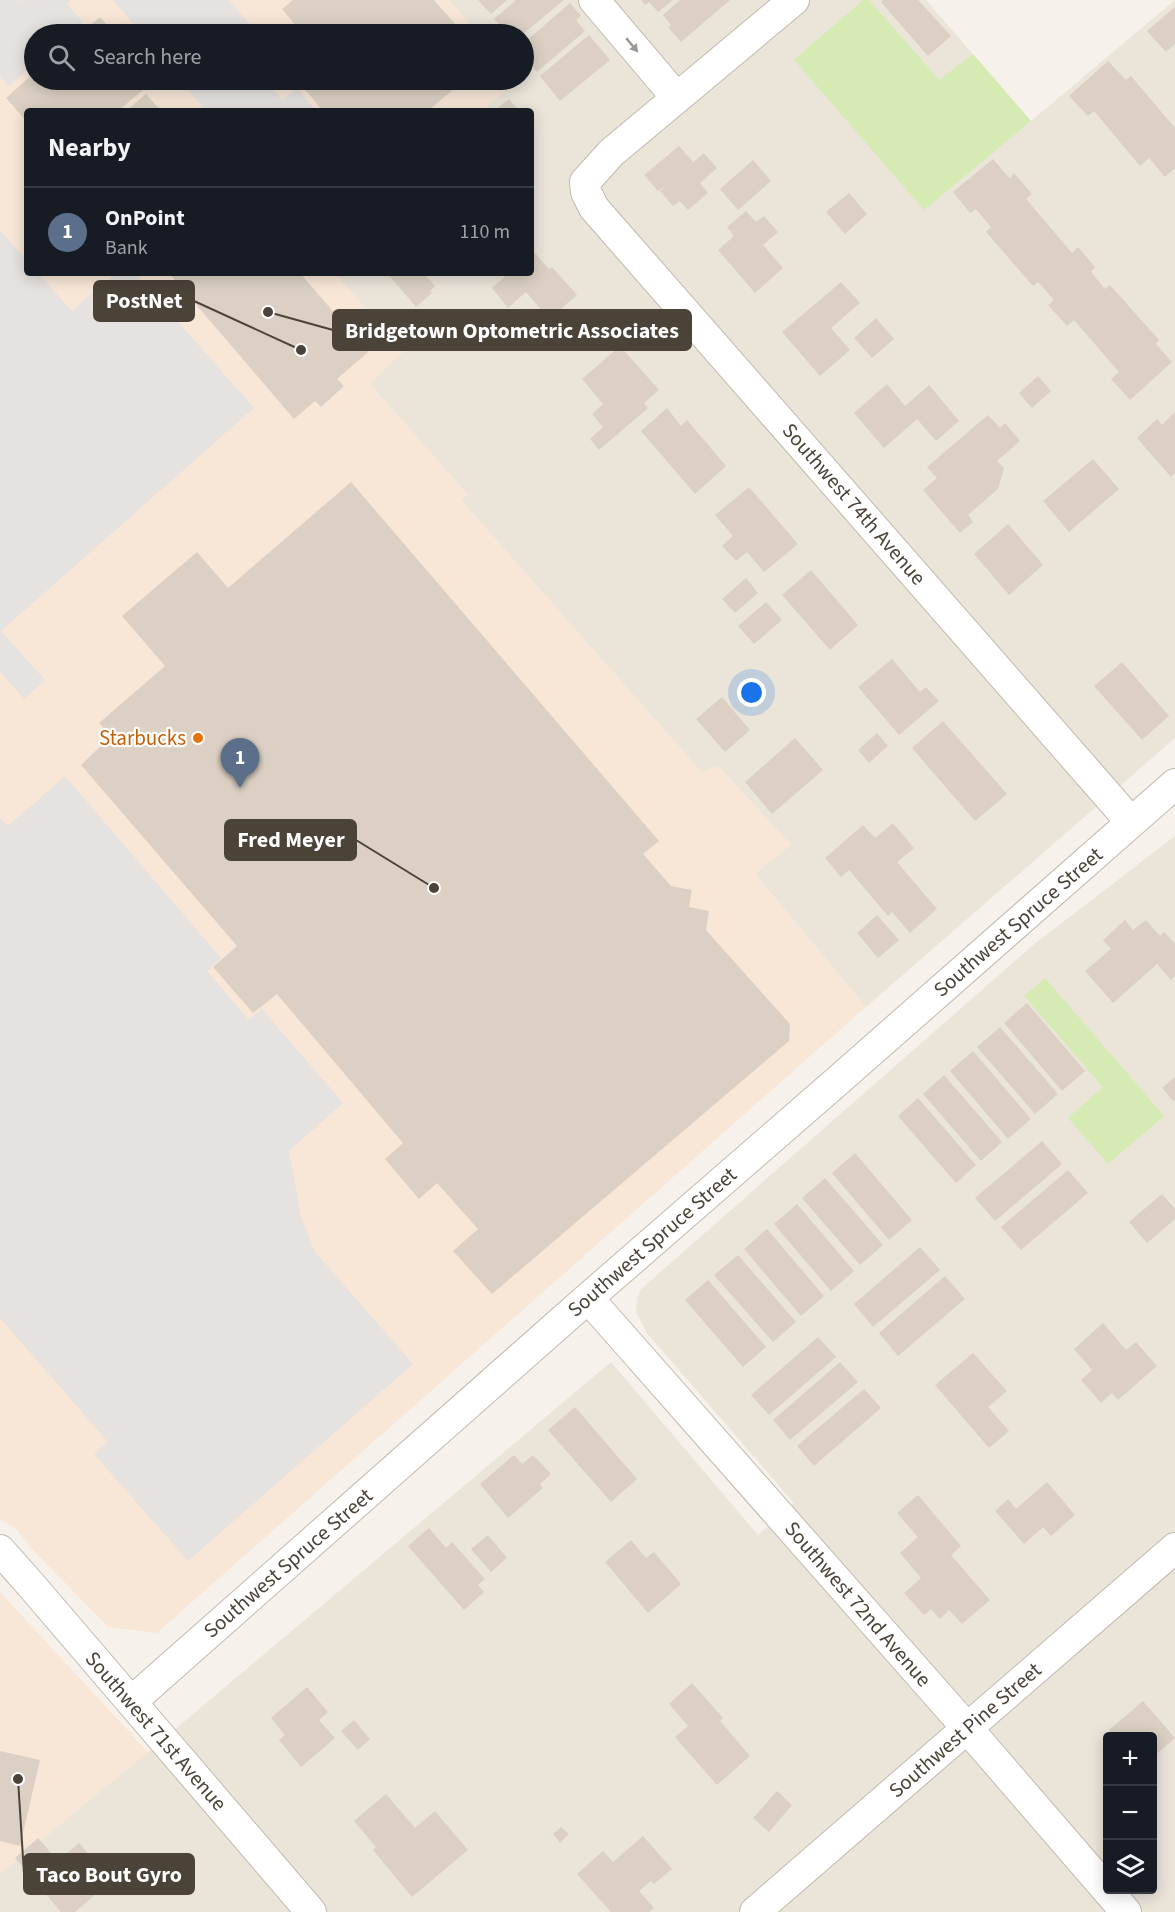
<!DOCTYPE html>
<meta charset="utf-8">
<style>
body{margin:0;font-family:"Source Sans 3",sans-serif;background:#242831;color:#f1f3f6}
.controls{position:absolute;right:18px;bottom:18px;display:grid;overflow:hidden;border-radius:6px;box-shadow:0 3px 15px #0003}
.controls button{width:54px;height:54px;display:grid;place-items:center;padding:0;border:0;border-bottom:2px solid #363941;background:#171b24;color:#f1f3f6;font:30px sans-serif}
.you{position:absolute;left:752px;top:693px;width:21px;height:21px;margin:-15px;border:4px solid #fff;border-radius:50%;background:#1a73e8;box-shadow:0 0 0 9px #1a73e833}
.badge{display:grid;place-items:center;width:39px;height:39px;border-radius:50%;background:#0f766e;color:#fff;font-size:20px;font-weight:700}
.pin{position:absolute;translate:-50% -50px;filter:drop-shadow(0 2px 3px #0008)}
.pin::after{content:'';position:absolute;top:32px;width:21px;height:18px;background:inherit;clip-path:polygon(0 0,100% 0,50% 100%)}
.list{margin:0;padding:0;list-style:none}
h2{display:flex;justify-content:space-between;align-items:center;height:78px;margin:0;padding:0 24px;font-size:26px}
h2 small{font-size:20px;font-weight:400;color:#9ea1a6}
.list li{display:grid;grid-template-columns:39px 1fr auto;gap:18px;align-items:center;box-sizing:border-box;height:90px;padding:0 24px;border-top:2px solid #363941}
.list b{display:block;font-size:22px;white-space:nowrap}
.list p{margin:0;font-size:20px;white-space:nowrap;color:#9ea1a6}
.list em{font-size:20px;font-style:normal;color:#9ea1a6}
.icon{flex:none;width:33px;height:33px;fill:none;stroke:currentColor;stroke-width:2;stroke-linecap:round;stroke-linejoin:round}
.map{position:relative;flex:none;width:1175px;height:1912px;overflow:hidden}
.search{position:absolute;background:#171b24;box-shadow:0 3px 15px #0003;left:24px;top:24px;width:510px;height:66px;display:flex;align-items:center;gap:15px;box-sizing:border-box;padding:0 21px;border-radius:33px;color:#9ea1a6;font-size:22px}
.panel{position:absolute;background:#171b24;box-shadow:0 3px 15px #0003;left:24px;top:108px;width:510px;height:168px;border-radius:6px}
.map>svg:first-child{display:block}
.residential{fill:#eae4d9;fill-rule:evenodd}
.commercial{fill:#f8e7d7}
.green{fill:#d6ebb3}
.parking{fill:#e5e2df}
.building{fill:#dbd0c3}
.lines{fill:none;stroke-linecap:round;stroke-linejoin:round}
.street-casing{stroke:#c2b9ad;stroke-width:32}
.street{stroke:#fff;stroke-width:30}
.oneway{fill:#9c9792}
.food-dot{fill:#e8710a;stroke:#fff;stroke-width:2}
.labels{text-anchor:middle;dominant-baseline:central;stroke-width:4.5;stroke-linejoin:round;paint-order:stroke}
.street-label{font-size:21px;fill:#4b4238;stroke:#fff}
.food-label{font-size:21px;fill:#c56008;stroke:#fff;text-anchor:end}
.leader{fill:none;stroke:#4b4238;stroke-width:2}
.callout-dot{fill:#4b4238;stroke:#fff;stroke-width:2}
.callout{fill:#4b4238;stroke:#4b4238;stroke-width:2}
.callout-label{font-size:22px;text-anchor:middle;font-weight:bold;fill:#fff}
</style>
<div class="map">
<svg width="1175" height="1912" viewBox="0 0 1175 1912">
<rect width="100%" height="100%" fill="#f6f2eb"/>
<path class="residential" d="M449 0H926L1031 121 1175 0V738L866 1007 755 874 790 844 718 766 702 773 461 500 467 494 370 384 335 273H531V111H481L517 81V80H524V34H478Z
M1175 836V1912H0V1874L148 1752 611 1362 758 1535 794 1503 646 1332 636 1311 638 1296 641 1289 1032 946ZM1108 1736H1152V1890H1108Z"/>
<path class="commercial" d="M0 0H449L478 34H34V80L518 81 481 111H27V273H335L403 352 370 384 468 494 461 500 702 772 718 766 791 845 755 874 866 1007 157 1633 108 1627 32 1549 16 1529 0 1519Z
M0 1592 148 1752 0 1874Z"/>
<path class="green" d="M863 0H869L939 80 973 54 1031 121 924 210 794 60Z
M1045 978 1164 1116 1108 1164 1068 1118 1103 1087 1024 996Z"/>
<path class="parking" d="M0 0H17L18 2 21 0H71L67 4 83 22 69 34H34V64L9 86 0 77Z
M113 0H229L258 34H142Z
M180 80H265L282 100 297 88 316 111H206Z
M0 230 27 261V273H38L72 311 116 273H135L254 408 1 631 45 680 24 699 0 672Z
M65 776 221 958 207 971 249 1020 262 1009 343 1103 289 1151 301 1217 315 1252 413 1364 188 1561 94 1454 108 1442 0 1318V818L8 826Z"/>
<path class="building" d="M293 0H434L464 34H303L282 9Z
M478 0H507L491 14Z
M516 0H564L523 34H507L494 19Z
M641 0H673L658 12 649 2 645 5Z
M680 0H730L681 42 668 27 671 25 663 15Z
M883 0H918L951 36 928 56 881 2Z
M570 3 581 16 576 20 585 31 537 72 524 56V43Z
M1175 7V44L1166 52 1147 31Z
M100 17 115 34H80Z
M589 35 610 60 560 101 540 76Z
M1108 61 1126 80 1131 76 1175 128V168L1165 177 1149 158 1140 166 1094 111 1088 116 1069 96Z
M34 73V80H155L118 111H27V122L6 98Z
M310 80H464L428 111H323L302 86Z
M146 94 161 111H126Z
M509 99 519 111H494Z
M679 146 693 162 687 168 704 153 717 168 700 183 708 193 688 210 680 201 673 206 660 191 666 185 658 191 644 175Z
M993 159 1010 179 1014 173 1032 194 1026 199 1072 253 1078 247 1095 267 1091 272 1105 289 1110 285 1159 340 1156 344 1172 362 1130 400 1111 379 1119 372 1074 320 1067 326 1048 305 1054 300 1038 282 1033 286 986 232 991 227 976 209 970 213 953 192Z
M753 160 771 181 738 210 720 189Z
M849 193 867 214 845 234 826 212Z
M746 211 756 222 764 216 778 232 763 245 783 268 755 293 718 250 734 236 727 227Z
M534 252 549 269 552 267 577 295 549 319 526 292 508 308 492 288 509 273H531V254Z
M169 273H300L368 352 337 379 344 386 321 407 315 401 294 419Z
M387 273H427L425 275 435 286 430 291 432 293 416 307Z
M841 282 860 303 831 328 850 350 820 376 782 332Z
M876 318 894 339 872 358 854 338Z
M620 346 659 390 644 403 648 408 599 450 590 439 603 427 592 414 603 404 582 379Z
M1038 376 1051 391 1032 408 1019 393Z
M887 384 905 406 929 385 959 421 936 441 917 419 884 448 854 413Z
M667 408 681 426 687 420 726 466 695 494 641 431Z
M1175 412V473L1171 477 1137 438 1157 419 1162 425Z
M988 415 1000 428 1005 423 1020 441 997 461 1004 468 998 489 968 515 973 522 960 533 923 490 937 478 927 467Z
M1093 459 1119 489 1069 532 1043 501Z
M351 482 659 841 643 854 671 886 692 890 689 907 709 911 706 930 790 1024 789 1041 492 1294 453 1251 478 1229 437 1183 419 1199 385 1159 403 1143 277 994 253 1013 213 967 237 946 81 765 111 736 99 723 165 666 122 616 197 552 228 588Z
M749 487 798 544 764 572 747 552 736 561 722 546 733 536 715 515Z
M1008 524 1043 565 1009 595 974 554Z
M811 570 858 625 830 650 782 595Z
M746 578 758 593 735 613 722 599Z
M766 602 782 620 754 644 738 626Z
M892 659 920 692 926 687 939 701 899 735 858 687Z
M1122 662 1169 716 1142 740 1094 686Z
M722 697 750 730 725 752 696 719Z
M943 721 1007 794 975 821 912 748Z
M877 733 888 746 869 763 858 750Z
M795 738 823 770 772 814 745 782Z
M893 823 914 848 897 862 937 909 910 933 892 912 888 916 849 870 841 877 825 858 863 825 875 838Z
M877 915 899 940 878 958 857 933Z
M1125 920 1133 930 1146 920 1160 936 1164 932 1175 944V976L1171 980 1157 964 1113 1003 1085 971 1111 949 1103 940Z
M1027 1003 1085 1071 1062 1091 1004 1023Z
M1000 1027 1058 1094 1035 1114 977 1047Z
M973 1051 1031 1119 1008 1139 950 1071Z
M944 1075 1002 1142 981 1161 923 1094Z
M1175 1077V1100L1173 1101 1162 1088Z
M918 1098 976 1165 956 1183 898 1116Z
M1042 1141 1062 1164 995 1221 975 1198Z
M855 1153 912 1220 889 1240 832 1173Z
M1068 1170 1088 1193 1021 1250 1001 1227Z
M825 1178 883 1245 860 1265 802 1198Z
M1162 1194 1175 1209V1219L1147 1243 1129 1222Z
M797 1204 854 1271 831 1291 774 1224Z
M767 1229 824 1296 801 1316 744 1249Z
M920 1247 940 1270 873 1327 854 1304Z
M738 1255 796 1322 773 1342 714 1275Z
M945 1276 965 1299 898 1356 879 1333Z
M708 1280 766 1347 743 1367 685 1300Z
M1103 1323 1126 1350 1136 1342 1157 1366 1118 1400 1112 1393 1101 1403 1081 1380 1092 1370 1074 1349Z
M818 1337 836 1357 769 1415 751 1395Z
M973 1353 1007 1391 988 1407 1009 1431 989 1448 935 1385Z
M840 1362 858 1382 790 1440 773 1420Z
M864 1389 881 1408 814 1466 797 1446Z
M575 1407 637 1479 611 1502 548 1430Z
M514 1455 522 1464 533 1455 551 1474 540 1484 543 1488 508 1518 480 1484Z
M1047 1482 1075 1515 1051 1536 1043 1527 1024 1544 995 1511 1008 1499 1016 1509Z
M918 1495 961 1546 951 1555 990 1600 962 1624 949 1610 940 1619 931 1609 924 1615 904 1593 921 1578 900 1553 918 1537 897 1513Z
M429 1528 446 1548 452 1542 485 1579 478 1585 484 1592 464 1610 408 1546Z
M488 1535 507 1558 491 1572 471 1549Z
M631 1540 646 1558 654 1552 681 1584 648 1613 605 1562Z
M692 1683 723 1718 720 1721 750 1756 717 1785 675 1737 688 1726 669 1704Z
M307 1687 328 1712 319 1720 335 1738 301 1767 279 1740 285 1735 271 1718Z
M1143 1701 1175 1738 1152 1758V1736H1115L1109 1730Z
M354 1720 370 1739 358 1750 341 1731Z
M0 1751 40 1760 20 1846 0 1841Z
M777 1791 792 1805 769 1832 753 1818Z
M386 1794 415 1828 435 1811 468 1850 412 1897 373 1850 376 1847 354 1821Z
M561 1827 569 1834 560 1843 553 1834Z
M643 1836 672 1869 654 1884 651 1881 639 1891 654 1908 649 1912H611L577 1874 603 1851 613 1862Z
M38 1838 58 1861 79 1843 111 1881 75 1912H61L15 1858Z"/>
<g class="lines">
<defs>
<path id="street" d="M594 0 677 98
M794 0 611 153 585 182 586 192 594 208 1131 822
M588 1298 967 1728 1126 1912
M0 1550 31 1585 311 1912
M131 1702 588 1298 834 1084 1175 784
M755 1912 1175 1548"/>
</defs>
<use href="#street" class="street-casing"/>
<use href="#street" class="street"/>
</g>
<defs><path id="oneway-solid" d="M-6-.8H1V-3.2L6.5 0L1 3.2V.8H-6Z" transform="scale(1.5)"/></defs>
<use class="oneway" href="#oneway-solid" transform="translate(632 45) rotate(50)"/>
<circle class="food-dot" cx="198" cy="738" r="6"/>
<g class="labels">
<g class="street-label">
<text transform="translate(854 504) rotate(49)">Southwest 74th Avenue</text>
<text transform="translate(1018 922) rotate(-41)">Southwest Spruce Street</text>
<text transform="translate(652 1242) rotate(-41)">Southwest Spruce Street</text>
<text transform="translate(288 1563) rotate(-41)">Southwest Spruce Street</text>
<text transform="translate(858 1604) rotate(49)">Southwest 72nd Avenue</text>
<text transform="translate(965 1730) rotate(-41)">Southwest Pine Street</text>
<text transform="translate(156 1731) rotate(49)">Southwest 71st Avenue</text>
</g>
<g class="food-label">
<text x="186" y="738">Starbucks</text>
</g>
</g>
<path class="leader" d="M301 350L194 301M268 312L333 330M434 888L356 840M18 1779L24 1874"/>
<g class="callout-dot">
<circle cx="301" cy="350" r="6"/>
<circle cx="268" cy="312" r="6"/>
<circle cx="434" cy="888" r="6"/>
<circle cx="18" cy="1779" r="6"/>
</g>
<g class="callout">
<rect x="94" y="281" width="100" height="40" rx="6"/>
<rect x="333" y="310" width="358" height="40" rx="6"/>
<rect x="225" y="820" width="131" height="40" rx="6"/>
<rect x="24" y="1854" width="170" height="40" rx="6"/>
</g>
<g class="callout-label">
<text x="144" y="308">PostNet</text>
<text x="512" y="338">Bridgetown Optometric Associates</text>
<text x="291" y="847">Fred Meyer</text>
<text x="109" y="1882">Taco Bout Gyro</text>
</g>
</svg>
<div class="controls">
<button>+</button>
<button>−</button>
<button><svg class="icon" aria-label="layers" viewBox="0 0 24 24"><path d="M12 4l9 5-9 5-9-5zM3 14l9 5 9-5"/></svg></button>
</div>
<div class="you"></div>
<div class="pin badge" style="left:240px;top:788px;background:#5c6f8a">1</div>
<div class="search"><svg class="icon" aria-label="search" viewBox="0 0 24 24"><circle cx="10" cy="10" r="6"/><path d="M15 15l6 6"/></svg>Search here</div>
<section class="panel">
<h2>Nearby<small></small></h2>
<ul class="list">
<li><span class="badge" style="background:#5c6f8a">1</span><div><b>OnPoint</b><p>Bank</p></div><em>110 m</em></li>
</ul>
</section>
</div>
